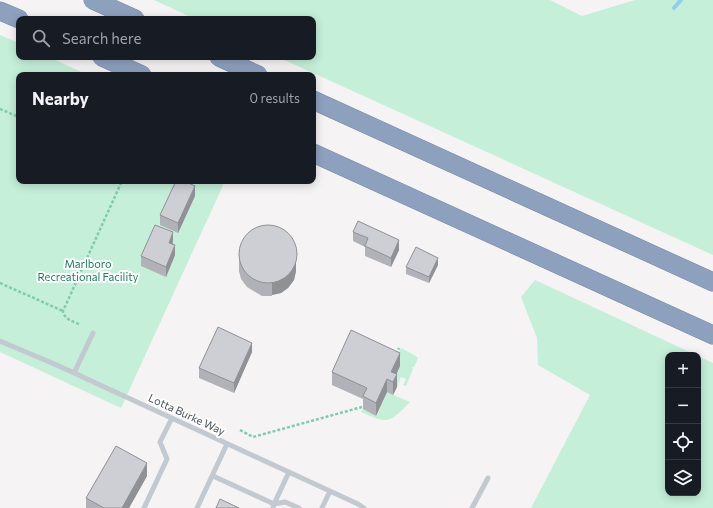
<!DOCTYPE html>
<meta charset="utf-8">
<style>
body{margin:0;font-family:Commissioner,sans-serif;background:#242831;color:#f1f3f6}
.controls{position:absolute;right:12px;bottom:12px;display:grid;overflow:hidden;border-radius:8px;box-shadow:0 2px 10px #0003}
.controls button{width:36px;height:36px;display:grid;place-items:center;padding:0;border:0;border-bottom:1px solid #363941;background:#171b24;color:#f1f3f6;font:20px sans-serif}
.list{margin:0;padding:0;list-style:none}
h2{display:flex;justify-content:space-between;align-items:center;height:52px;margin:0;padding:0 16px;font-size:17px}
h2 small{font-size:13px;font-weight:400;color:#9ea1a6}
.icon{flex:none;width:22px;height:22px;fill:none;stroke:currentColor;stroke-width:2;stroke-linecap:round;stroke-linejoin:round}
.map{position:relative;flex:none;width:713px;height:508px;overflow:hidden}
.search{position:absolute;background:#171b24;box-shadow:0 2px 10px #0003;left:16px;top:16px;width:300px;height:44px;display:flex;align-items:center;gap:10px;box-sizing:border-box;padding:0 14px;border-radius:8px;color:#9ea1a6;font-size:15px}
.panel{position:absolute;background:#171b24;box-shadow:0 2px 10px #0003;left:16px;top:72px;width:300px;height:112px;border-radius:8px}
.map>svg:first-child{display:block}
.green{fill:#c5efd9}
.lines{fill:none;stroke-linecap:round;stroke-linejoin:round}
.stream{stroke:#94cfea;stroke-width:4}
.motorway-casing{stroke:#798baa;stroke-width:19}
.path{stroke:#7eccad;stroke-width:2.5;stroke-dasharray:3 2;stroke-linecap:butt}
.service{stroke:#c2c9d1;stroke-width:5}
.motorway{stroke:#8da0be;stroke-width:18}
.wall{fill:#b0b2b7}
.shaded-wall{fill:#909195}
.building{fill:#cdcfd5;stroke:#909195}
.labels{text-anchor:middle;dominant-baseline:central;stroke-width:4;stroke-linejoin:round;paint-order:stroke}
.park-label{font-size:11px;fill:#1c8159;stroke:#fff}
.street-label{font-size:11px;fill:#4b5460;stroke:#fff}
</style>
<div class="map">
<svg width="713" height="508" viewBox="0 0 713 508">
<rect width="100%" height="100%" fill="#f5f3f3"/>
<path class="green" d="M154 0H550L582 16 635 0H713V255L278 57H313V19H195Z
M0 35 19 43V57H49L88 75H19V181H225L121 408 0 352Z
M535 280 696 355H668V493H698V356L713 363V508H531L590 395 538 365 537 338 521 297Z
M401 348 416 356 418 358 414 367H412L413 369 406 386 403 385 406 379 401 377 397 387 391 385 394 363Z
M387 392 410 402C388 424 389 424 361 412L363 409 377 416Z"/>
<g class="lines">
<path class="stream" d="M674 8 681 0"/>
<defs>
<path id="motorway" d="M93 0 135 19
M0 11 19 19
M102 57 142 75
M219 57 258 75
M313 100 713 282
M313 153 713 335"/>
</defs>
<use href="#motorway" class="motorway-casing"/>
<path class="path" d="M0 109 19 117
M0 283 63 311
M79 324C72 321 64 319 63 311L122 181
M396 354 399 348
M240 430 253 437 362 407"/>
<path class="service" d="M0 341 59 366 358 504 364 508
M74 373 93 333
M213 476 274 504 289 472
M144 508 167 459 160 442 172 418
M197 508 227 444
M273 508 274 504 285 502 299 508
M322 508 330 491
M472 508 488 478"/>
<use href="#motorway" class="motorway"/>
</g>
<path class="wall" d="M195 196 178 233 160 225V215Z
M353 232 399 250 391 267 365 256V247L353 241Z
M173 242V244L175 255 166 277 141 266V256Z
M239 249 296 262V271L294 280 288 288 281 293 272 295V296H262L247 287 241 279 239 271Z
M438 265 429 283 406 274V267Z
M252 352 234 393 199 378V368Z
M400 366 396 374 397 387 393 395 387 392 376 416 363 409V399L332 385V372Z
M147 476 129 508H86V498Z"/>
<path class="shaded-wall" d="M195 186V196L178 233V223Z
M173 232V242L169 253V243Z
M399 240V250L391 267V258Z
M175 245V255L166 277V267Z
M296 250V271L294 280 288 288 281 293 272 295V282Z
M438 258V265L429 283V277Z
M252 343V352L234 393V383Z
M400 353V366L393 382 391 372Z
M397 374V387L393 395V382Z
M387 379V392L376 416V403Z
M147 463V476L129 508H122Z"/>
<path class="building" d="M176 181H184L195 186 178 223 160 215Z
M358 221 399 240 391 258 365 246 368 238 353 232Z
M155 225 173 232 169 243 175 245 166 267 141 256Z
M239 254a29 29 0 1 1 58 0a29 29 0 1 1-58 0Z
M416 247 438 258 429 277 406 267Z
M218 327 252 343 234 383 199 368Z
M351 330 400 353 391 372 397 374 393 382 387 379 376 403 363 396 367 388 332 372Z
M116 446 147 463 122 508H104L86 498Z
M220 499 239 508H216Z"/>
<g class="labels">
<g class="park-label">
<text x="88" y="263">Marlboro<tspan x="88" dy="13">Recreational Facility</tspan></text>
</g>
<g class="street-label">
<text transform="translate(187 414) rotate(25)">Lotta Burke Way</text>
</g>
</g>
</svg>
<div class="controls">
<button>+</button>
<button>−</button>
<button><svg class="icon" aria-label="locate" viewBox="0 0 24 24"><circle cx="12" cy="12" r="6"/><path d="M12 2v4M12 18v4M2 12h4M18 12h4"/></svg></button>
<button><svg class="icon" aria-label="layers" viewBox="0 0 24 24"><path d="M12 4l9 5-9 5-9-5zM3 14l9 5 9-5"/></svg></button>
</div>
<div class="search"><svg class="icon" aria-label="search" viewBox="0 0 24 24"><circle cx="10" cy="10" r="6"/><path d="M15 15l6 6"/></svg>Search here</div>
<section class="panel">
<h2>Nearby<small>0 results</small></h2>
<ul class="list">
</ul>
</section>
</div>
